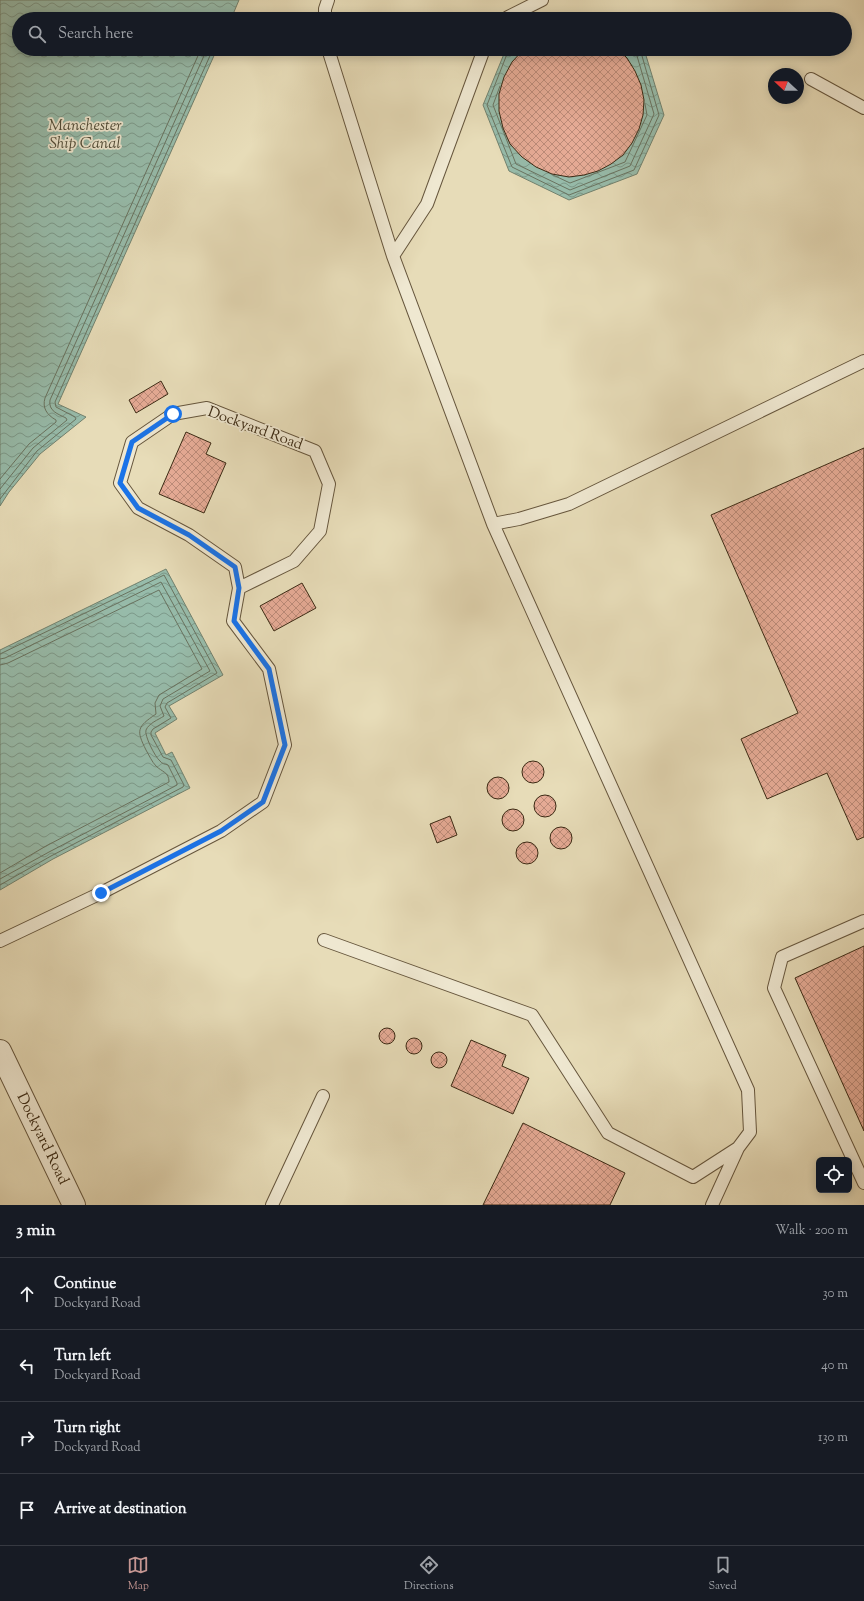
<!DOCTYPE html>
<meta charset="utf-8">
<style>
body{margin:0;font-family:"Sorts Mill Goudy",serif;background:#20242c;color:#f1f3f6}
.controls{position:absolute;right:12px;bottom:12px;display:grid;overflow:hidden;border-radius:6px;box-shadow:0 2px 10px #0003}
.controls button{width:36px;height:36px;display:grid;place-items:center;padding:0;border:0;border-bottom:1px solid #363941;background:#171b24;color:#f1f3f6;font:20px sans-serif}
.compass{position:absolute;left:768px;top:68px;width:36px;height:36px;border-radius:50%;background:#171b24;box-shadow:0 2px 10px #0003;rotate:292deg}
.stop{position:absolute;width:12px;height:12px;margin:-9px;border:3px solid #1a73e8;border-radius:50%;background:#fff}
.stop.end{background:#1a73e8;border-color:#fff;box-shadow:0 1px 4px #0008}
.list{margin:0;padding:0;list-style:none}
h2{display:flex;justify-content:space-between;align-items:center;height:52px;margin:0;padding:0 16px;font-size:17px}
h2 small{font-size:13px;font-weight:400;color:#9ea1a6}
.list li{display:grid;grid-template-columns:26px 1fr auto;gap:12px;align-items:center;box-sizing:border-box;height:72px;padding:0 16px;border-top:1px solid #363941}
.list b{display:block;font-size:15px;white-space:nowrap}
.list p{margin:0;font-size:13px;white-space:nowrap;color:#9ea1a6}
.list em{font-size:13px;font-style:normal;color:#9ea1a6}
.icon{flex:none;width:22px;height:22px;fill:none;stroke:currentColor;stroke-width:2;stroke-linecap:round;stroke-linejoin:round}
.map{position:relative;flex:none;width:864px;height:1205px;overflow:hidden}
.search{position:absolute;background:#171b24;box-shadow:0 2px 10px #0003;left:12px;right:12px;top:12px;height:44px;display:flex;align-items:center;gap:10px;box-sizing:border-box;padding:0 14px;border-radius:22px;color:#9ea1a6;font-size:15px}
.sheet{height:340px;background:#171b24}
nav{display:flex;justify-content:space-around;align-items:center;box-sizing:border-box;height:56px;border-top:1px solid #363941;background:#171b24;font-size:11px;color:#9ea1a6}
nav a{display:grid;justify-items:center;gap:2px}
nav .on{color:#c59692}
.map>svg:first-child{display:block}
.water{fill:url(#water-waves);stroke:#72826f}
.lines{fill:none;stroke-linecap:round;stroke-linejoin:round}
.shore{stroke:#697360;stroke-width:1}
.building{fill:url(#building-cross-hatch);stroke:#3b2a14}
.lane-casing{stroke:#66563d;stroke-width:14}
.street-casing{stroke:#66563d;stroke-width:24}
.lane{stroke:#efe8d1;stroke-width:12}
.street{stroke:#efe8d1;stroke-width:22}
.route{stroke:#1a73e8;stroke-width:5}
.labels{text-anchor:middle;dominant-baseline:central;stroke-width:3.5;stroke-linejoin:round;paint-order:stroke}
.street-label{font-size:15px;fill:#3b2a14;stroke:#efe8d1}
.water-label{font-size:16px;font-style:italic;fill:#524e3a;stroke:#efe8d1}
</style>
<div class="map">
<svg width="864" height="1205" viewBox="0 0 864 1205">
<defs>
<pattern id="water-waves" width="16" height="10" patternUnits="userSpaceOnUse"><rect width="16" height="10" fill="#97bcab"/><path d="M0 5q4-4 8 0t8 0" fill="none" stroke="#7c998a"/></pattern>
<pattern id="building-cross-hatch" width="8" height="8" patternUnits="userSpaceOnUse"><rect width="8" height="8" fill="#e6ab96"/><path d="M0 0l8 8M0 8l8-8" fill="none" stroke="#bc8b79"/></pattern>
</defs>
<rect width="100%" height="100%" fill="#e7dcb8"/>
<filter id="stains"><feTurbulence type="fractalNoise" baseFrequency=".005" numOctaves="4"/><feColorMatrix values="0 0 0 0 .2 0 0 0 0 .09 0 0 0 0 .02 0 0 0 .5 -.17"/></filter>
<radialGradient id="worn" r=".72"><stop offset=".6" stop-color="#630" stop-opacity="0"/><stop offset="1" stop-color="#630" stop-opacity=".3"/></radialGradient>
<path class="water" d="M0 0H239L231 19H19V49H217L58 404 86 417 40 454 9 492 0 506Z
M506 49H644L664 115 637 174 569 200 509 171 483 105Z
M166 569 223 675 169 706 177 719 155 733 166 755 172 752 190 788 53 859 0 890V650Z"/>
<g class="lines">
<path class="shore" d="M509 49 487 105 512 167 569 195 634 170 659 115 640 49
M500 86 493 105 516 164 570 190 630 166 654 114 635 49
M553 175 570 183 625 162 647 115 645 104
M0 479 29 444 56 422V420C47 415 42 408 45 398L201 49
M0 489 33 448 67 420 66 418C58 414 48 411 50 400L207 49
M0 499 37 451 76 419 75 417 56 407 55 402 213 49
M0 654 164 575 217 673 167 703 165 707 171 718 153 729 151 732V735L163 757 171 760 184 785 183 787 51 856 0 885
M0 659 5 658 161 582 210 671 163 699 160 706 164 716C158 720 149 723 146 730 144 735 155 757 160 761 162 764 165 764 168 765L177 783V785L49 852 0 879
M0 665 8 663 159 590 202 669 159 695 155 703 156 714C137 727 136 730 146 750 149 755 152 762 156 766 162 772 169 772 169 782L46 846 0 873"/>
</g>
<path class="building" d="M524 49H618L627 58 635 71 641 85 644 100 643 115 639 129 632 143 623 155 611 164 598 171 584 175 569 177 552 174 536 167 522 157 510 144 503 128 499 111V94L504 77 512 62Z
M161 381 168 394 136 413 129 400Z
M186 432 211 443 206 454 226 463 204 513 159 494Z
M864 448V837L857 840 827 773 767 799 741 739 798 713 711 515Z
M302 583 316 608 274 631 260 606Z
M522 772a11 11 0 1 1 22 0a11 11 0 1 1-22 0Z
M487 788a11 11 0 1 1 22 0a11 11 0 1 1-22 0Z
M534 806a11 11 0 1 1 22 0a11 11 0 1 1-22 0Z
M502 820a11 11 0 1 1 22 0a11 11 0 1 1-22 0Z
M450 816 457 835 437 843 430 824Z
M550 838a11 11 0 1 1 22 0a11 11 0 1 1-22 0Z
M516 853a11 11 0 1 1 22 0a11 11 0 1 1-22 0Z
M864 946V1131L795 978Z
M379 1036a8 8 0 1 1 16 0a8 8 0 1 1-16 0Z
M406 1046a8 8 0 1 1 16 0a8 8 0 1 1-16 0Z
M471 1040 506 1055 502 1066 529 1078 513 1114 451 1086Z
M431 1060a8 8 0 1 1 16 0a8 8 0 1 1-16 0Z
M523 1123 625 1173 610 1205H483Z"/>
<g class="lines">
<defs>
<path id="lane" d="M325 19V9L328 0
M506 19 508 17 542 0
M811 79 864 108
M393 256 427 204 484 49
M493 524 519 519 569 504 864 361
M864 921 782 957 774 988 864 1183
M324 940 532 1015 608 1133 693 1177 738 1148 750 1132 748 1090 493 524 393 256 328 49
M0 941 101 893 221 831 263 802 285 745 269 669 233 621 239 588 235 567 189 535 138 508 120 483 132 442 173 414 207 408 315 451 329 484 320 531 294 561 239 588
M272 1205 323 1096
M712 1205 738 1148"/>
<path id="street" d="M0 1051 74 1205"/>
</defs>
<use href="#lane" class="lane-casing"/>
<use href="#street" class="street-casing"/>
<use href="#lane" class="lane"/>
<use href="#street" class="street"/>
</g>
<g class="lines">
<path class="route" d="M101 893 221 831 263 802 285 745 269 669 234 621 239 588 235 567 189 535 138 508 120 483 132 442 173 414"/>
</g>
<g class="labels">
<g class="street-label">
<text transform="translate(255 429) rotate(20)">Dockyard Road</text>
<text transform="translate(42 1139) rotate(64)">Dockyard Road</text>
</g>
<g class="water-label">
<text x="85" y="126">Manchester<tspan x="85" dy="18">Ship Canal</tspan></text>
</g>
</g>
<rect width="100%" height="100%" filter="url(#stains)"/>
<rect width="100%" height="100%" fill="url(#worn)"/>
</svg>
<div class="controls">
<button><svg class="icon" aria-label="locate" viewBox="0 0 24 24"><circle cx="12" cy="12" r="6"/><path d="M12 2v4M12 18v4M2 12h4M18 12h4"/></svg></button>
</div>
<svg class="compass" viewBox="-18 -18 36 36"><path d="M0-13l5 13h-10z" fill="#e53935"/><path d="M0 13l5-13h-10z" fill="#9ea1a6"/></svg>
<div class="stop" style="left:173px;top:414px"></div>
<div class="stop end" style="left:101px;top:893px"></div>
<div class="search"><svg class="icon" aria-label="search" viewBox="0 0 24 24"><circle cx="10" cy="10" r="6"/><path d="M15 15l6 6"/></svg>Search here</div>
</div>
<section class="sheet">
<h2>3 min<small>Walk · 200 m</small></h2>
<ul class="list">
<li><svg class="icon" aria-label="ahead" viewBox="0 0 24 24"><path d="M12 20V5M6 11l6-6 6 6"/></svg><div><b>Continue</b><p>Dockyard Road</p></div><em>30 m</em></li>
<li><svg class="icon" aria-label="left" viewBox="0 0 24 24"><path d="M17 20v-9H6M10 6l-5 5 5 5"/></svg><div><b>Turn left</b><p>Dockyard Road</p></div><em>40 m</em></li>
<li><svg class="icon" aria-label="right" viewBox="0 0 24 24"><path d="M7 20v-9h11M14 6l5 5-5 5"/></svg><div><b>Turn right</b><p>Dockyard Road</p></div><em>130 m</em></li>
<li><svg class="icon" aria-label="arrive" viewBox="0 0 24 24"><path d="M6 21V4h12l-3 4 3 4H6"/></svg><div><b>Arrive at destination</b></div></li>
</ul>
</section>
<nav>
<a class="on"><svg class="icon" aria-label="map" viewBox="0 0 24 24"><path d="M3 6l6-2 6 2 6-2v14l-6 2-6-2-6 2zM9 4v14M15 6v14"/></svg>Map</a>
<a><svg class="icon" aria-label="directions" viewBox="0 0 24 24"><path d="M12 3l9 9-9 9-9-9zM9 14v-3h6M13 9l2 2-2 2"/></svg>Directions</a>
<a><svg class="icon" aria-label="saved" viewBox="0 0 24 24"><path d="M7 4h10v16l-5-4-5 4z"/></svg>Saved</a>
</nav>
